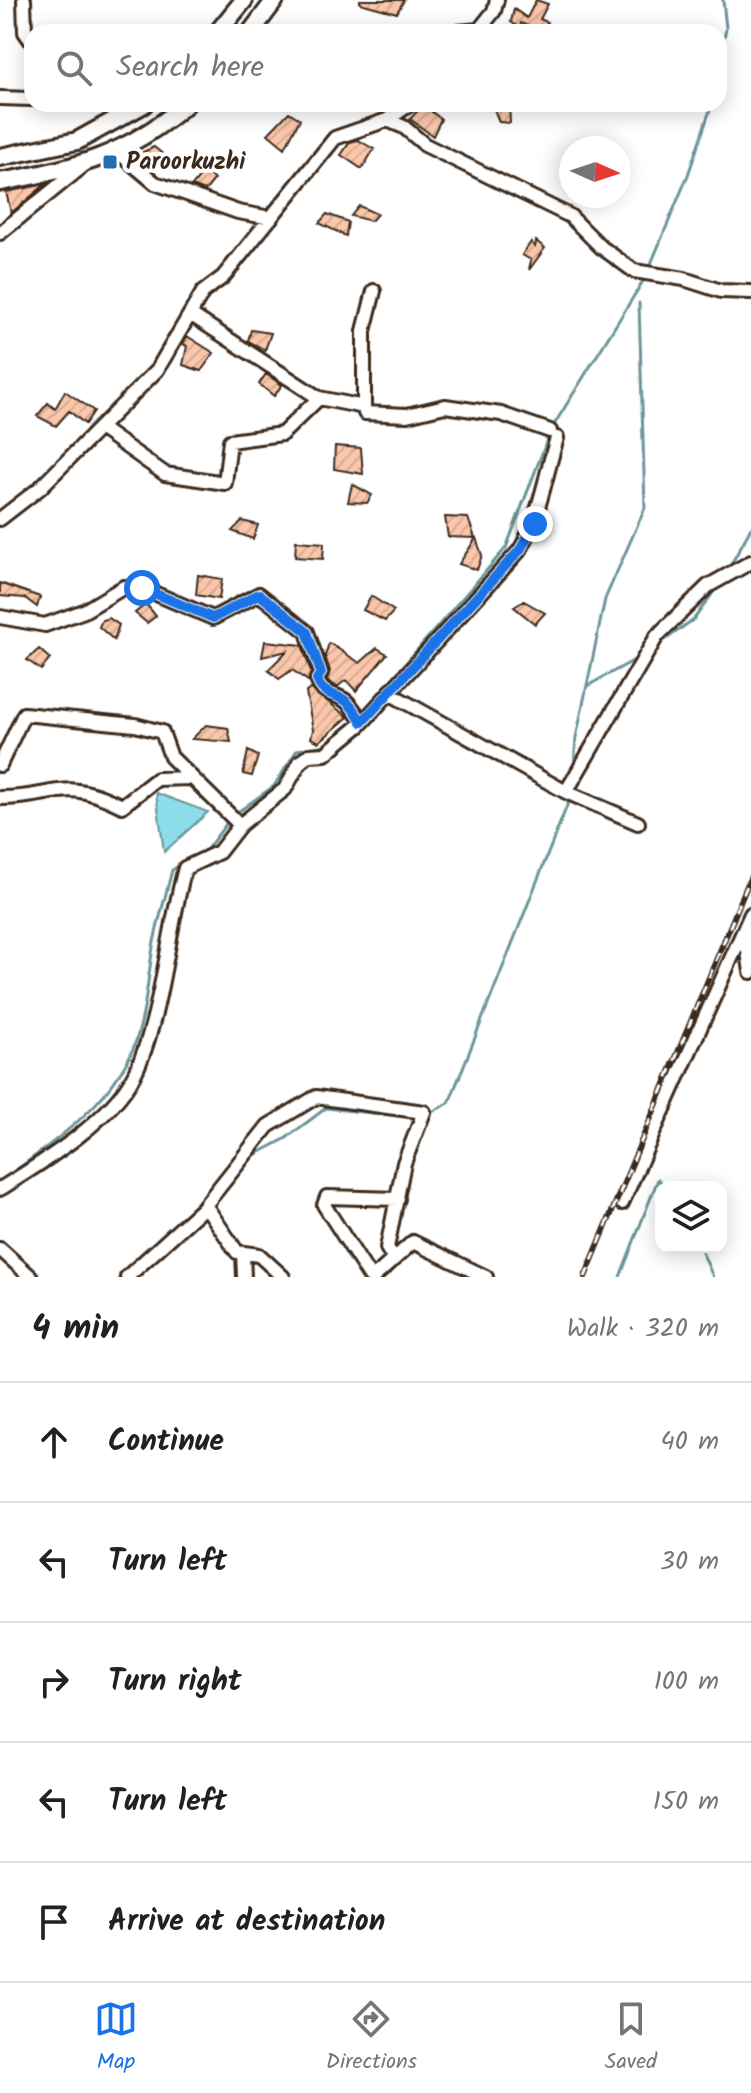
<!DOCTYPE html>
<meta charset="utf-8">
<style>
body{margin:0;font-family:Kalam,sans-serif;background:#f2f2f2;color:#202124}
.controls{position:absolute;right:24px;bottom:24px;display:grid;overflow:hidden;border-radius:16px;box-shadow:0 4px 20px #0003}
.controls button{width:72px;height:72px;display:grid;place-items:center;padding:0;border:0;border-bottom:2px solid #e0e0e0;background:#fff;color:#202124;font:40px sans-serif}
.compass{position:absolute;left:559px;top:136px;width:72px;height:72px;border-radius:50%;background:#fff;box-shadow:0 4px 20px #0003;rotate:93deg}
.stop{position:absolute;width:24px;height:24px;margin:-18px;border:6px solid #1a73e8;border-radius:50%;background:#fff}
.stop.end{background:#1a73e8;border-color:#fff;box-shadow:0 2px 8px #0008}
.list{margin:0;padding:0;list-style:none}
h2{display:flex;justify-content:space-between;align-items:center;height:104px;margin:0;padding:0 32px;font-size:34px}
h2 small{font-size:26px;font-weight:400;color:#757577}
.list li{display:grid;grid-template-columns:52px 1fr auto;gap:24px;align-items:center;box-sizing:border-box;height:120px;padding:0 32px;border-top:2px solid #e0e0e0}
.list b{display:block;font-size:30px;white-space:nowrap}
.list em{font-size:26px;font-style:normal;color:#757577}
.icon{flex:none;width:44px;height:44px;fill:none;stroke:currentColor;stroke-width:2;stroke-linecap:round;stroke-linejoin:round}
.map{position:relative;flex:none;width:751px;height:1277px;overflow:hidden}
.search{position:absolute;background:#fff;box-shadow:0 4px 20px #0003;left:24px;right:24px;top:24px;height:88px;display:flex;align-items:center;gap:20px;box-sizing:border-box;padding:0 28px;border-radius:24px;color:#757577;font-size:30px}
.sheet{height:704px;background:#fff}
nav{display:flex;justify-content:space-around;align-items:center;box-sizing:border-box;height:112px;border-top:2px solid #e0e0e0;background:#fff;font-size:22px;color:#757577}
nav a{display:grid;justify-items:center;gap:4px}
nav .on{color:#1a73e8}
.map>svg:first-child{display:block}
.water{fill:#8dddeb;stroke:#6c9599;stroke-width:2}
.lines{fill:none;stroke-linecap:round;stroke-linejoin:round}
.stream{stroke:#6c9599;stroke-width:3}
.building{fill:url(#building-hatch);stroke:#3b2a1e;stroke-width:2}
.minor-casing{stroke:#3b2a1e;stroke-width:18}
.major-casing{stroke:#3b2a1e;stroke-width:22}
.minor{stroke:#fff;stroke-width:12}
.major{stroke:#fff;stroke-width:16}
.rail-casing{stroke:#3b2a1e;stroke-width:6}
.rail{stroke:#fff;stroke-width:3;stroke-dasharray:9;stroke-linecap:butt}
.route{stroke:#1a73e8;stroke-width:10}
.poi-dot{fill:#1f6fb2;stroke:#fff;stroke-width:3}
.labels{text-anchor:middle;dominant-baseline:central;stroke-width:8;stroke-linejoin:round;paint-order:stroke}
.poi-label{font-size:24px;font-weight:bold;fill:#3b2a1e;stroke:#fff;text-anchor:start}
</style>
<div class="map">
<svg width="751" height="1277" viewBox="0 0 751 1277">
<defs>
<pattern id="building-hatch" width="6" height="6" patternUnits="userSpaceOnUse" patternTransform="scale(2)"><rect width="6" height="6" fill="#fbc7ab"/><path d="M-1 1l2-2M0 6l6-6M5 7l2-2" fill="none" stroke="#d8ab93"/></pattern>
</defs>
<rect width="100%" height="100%" fill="#fff"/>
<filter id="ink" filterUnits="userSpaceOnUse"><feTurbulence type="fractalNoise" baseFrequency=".0125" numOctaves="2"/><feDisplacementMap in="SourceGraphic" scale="16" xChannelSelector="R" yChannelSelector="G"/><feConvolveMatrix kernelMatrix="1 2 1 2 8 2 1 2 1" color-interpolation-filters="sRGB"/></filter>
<g filter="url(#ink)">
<path class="water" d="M156 793 208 812 164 852Z"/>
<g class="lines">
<path class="stream" d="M719 66 726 28 723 0
M648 271 688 175 712 104
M552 428 645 278
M728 570 751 528
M658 645 694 619 717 587
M589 685 638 658
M362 713 506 548 549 435
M574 767 576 738 605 599 645 508 639 303
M235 814 274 786 297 750 326 745 357 719
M191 859 207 849 230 819
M428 1114 449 1103 570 798
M249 1158 285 1139 326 1108 418 1118
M0 1182C48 1146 109 1106 133 1049 146 1016 147 982 153 947 158 921 166 895 172 870L181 865
M185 1216 220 1177
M700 1247 713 1277
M620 1277 658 1179 665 1187"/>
</g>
<path class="building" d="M360 0H404L397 13 360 3Z
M536 0 548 4 540 19 547 22 544 32 521 23 520 28 511 22 514 9 527 18Z
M492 104H509L510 123 499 122Z
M423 105 441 119 433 136 410 119Z
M289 112 300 119 285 148 268 134Z
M358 140 374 149 362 169 341 155 350 142Z
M154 147 164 155 151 168 136 155Z
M205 170 214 180 205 191 192 186Z
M46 184 11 213 6 192Z
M359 206 377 214 371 221 351 216Z
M327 214 348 222 346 236 319 223Z
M536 241 545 248 529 270 531 260 522 255 531 242 535 247Z
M251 330 271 333 265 350 248 341Z
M187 336 214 353 201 371 183 365 187 346 183 344Z
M266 374 282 385 274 396 259 384Z
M65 391 94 411 85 424 69 411 56 426 37 416 48 403 55 409Z
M335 446 361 448 363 474 334 469Z
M352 484 372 495 367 503 348 502Z
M445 517 468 518 475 538 448 537Z
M242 521 258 525 253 539 232 531Z
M476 538 482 555 477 570 459 564Z
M296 541 324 543 323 559 295 557Z
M198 575 222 579 219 599 196 595Z
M0 583 40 597 37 607 25 598 0 596Z
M371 596 394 611 385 621 363 610Z
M524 601 545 613 535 624 514 607Z
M146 604 156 616 147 623 135 613Z
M109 618 119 625 114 640 99 627 102 620Z
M265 641 302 645 311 672 308 681 292 670 279 679 268 670 287 651 262 657Z
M329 643 360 663 377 648 387 654 356 691 346 680 337 687 327 680 330 671 325 656Z
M39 649 50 659 41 670 27 660Z
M311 689 348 717 319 742 311 738 313 730 306 692Z
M206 725 228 728 231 742 192 739Z
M248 751 258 756 252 776 243 774Z"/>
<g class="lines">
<defs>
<path id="minor" d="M24 0 25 32 32 42
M458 32 479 30 494 11 497 0
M0 98 32 99
M387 120 404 127 425 145 570 216 601 247 634 271 684 279 721 291 751 292
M117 151 155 183 238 212 271 218
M0 233 83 166
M190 314 319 398 364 407 365 413 407 415 445 406 501 414 550 431
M364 407V331L374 291
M100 428 165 474 225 483 230 441 282 434 319 398
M0 519 40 488 157 370 203 292 223 277 335 138 387 120 410 104
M0 617 45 625 84 611 124 587 142 588 213 618 259 594 307 632 321 673 317 679C321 695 335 693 346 701 352 706 358 716 362 722
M389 693 566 792 638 823
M0 765 24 714 135 725 162 732 171 757 240 825
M566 792 657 636 708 586 751 562
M0 798C57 798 62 776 122 806L157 779 190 778
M745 931 751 972
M0 1189C43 1162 111 1121 134 1075 161 1022 168 930 185 868L219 852 240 825 285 789 300 762 309 755 325 754 360 725 520 550C540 516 545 476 557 438
M622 1203 751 914
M205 1205 237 1252 259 1255 283 1277
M0 1249 31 1277
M243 1253 244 1277
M127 1277 202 1209 268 1126 316 1097 424 1112 404 1163 387 1248 394 1259
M370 1277 324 1205 327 1197 398 1199
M374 1277 413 1242 486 1277"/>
<path id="major" d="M218 32 244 0
M251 32 275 0
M0 157 77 141 144 104
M0 182C74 169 127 156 186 104"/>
</defs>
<use href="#minor" class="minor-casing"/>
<use href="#major" class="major-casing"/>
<use href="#minor" class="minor"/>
<use href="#major" class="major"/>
<defs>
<path id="rail" d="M585 1277 751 876"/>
</defs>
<use href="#rail" class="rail-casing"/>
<use href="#rail" class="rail"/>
</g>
</g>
<g class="lines" filter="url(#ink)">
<path class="route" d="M142 588 213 618 259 594 307 632 321 673 317 679C321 695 335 693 346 701 352 706 358 716 362 722L520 550 535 524"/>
</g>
<rect class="poi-dot" x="102" y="154" width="16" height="16" rx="4"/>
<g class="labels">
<g class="poi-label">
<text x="126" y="162">Paroorkuzhi</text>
</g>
</g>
</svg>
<div class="controls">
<button><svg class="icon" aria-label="layers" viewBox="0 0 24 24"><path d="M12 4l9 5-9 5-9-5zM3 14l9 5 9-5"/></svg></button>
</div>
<svg class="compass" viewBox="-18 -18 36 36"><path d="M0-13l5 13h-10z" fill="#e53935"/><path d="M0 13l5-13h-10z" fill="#757577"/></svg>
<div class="stop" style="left:142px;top:588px"></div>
<div class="stop end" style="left:535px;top:524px"></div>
<div class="search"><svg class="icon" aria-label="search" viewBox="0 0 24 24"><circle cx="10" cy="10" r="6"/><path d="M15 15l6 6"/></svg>Search here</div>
</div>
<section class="sheet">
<h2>4 min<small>Walk · 320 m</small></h2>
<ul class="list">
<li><svg class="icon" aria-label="ahead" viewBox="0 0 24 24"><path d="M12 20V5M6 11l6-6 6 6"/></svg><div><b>Continue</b></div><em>40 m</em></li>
<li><svg class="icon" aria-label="left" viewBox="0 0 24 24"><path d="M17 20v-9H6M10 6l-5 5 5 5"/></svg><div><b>Turn left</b></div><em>30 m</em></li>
<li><svg class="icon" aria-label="right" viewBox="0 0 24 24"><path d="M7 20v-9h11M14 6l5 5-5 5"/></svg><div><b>Turn right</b></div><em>100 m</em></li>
<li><svg class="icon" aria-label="left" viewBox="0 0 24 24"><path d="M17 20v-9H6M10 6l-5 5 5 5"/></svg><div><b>Turn left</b></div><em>150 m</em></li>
<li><svg class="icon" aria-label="arrive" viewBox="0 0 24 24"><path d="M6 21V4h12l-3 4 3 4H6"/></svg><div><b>Arrive at destination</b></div></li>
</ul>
</section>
<nav>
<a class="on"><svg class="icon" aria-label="map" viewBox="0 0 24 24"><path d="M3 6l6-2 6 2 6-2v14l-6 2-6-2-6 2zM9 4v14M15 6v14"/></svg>Map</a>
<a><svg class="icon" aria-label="directions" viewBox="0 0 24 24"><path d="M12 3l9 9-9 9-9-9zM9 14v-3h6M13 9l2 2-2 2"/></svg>Directions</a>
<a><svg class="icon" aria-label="saved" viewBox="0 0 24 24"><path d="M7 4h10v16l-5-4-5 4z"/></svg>Saved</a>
</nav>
